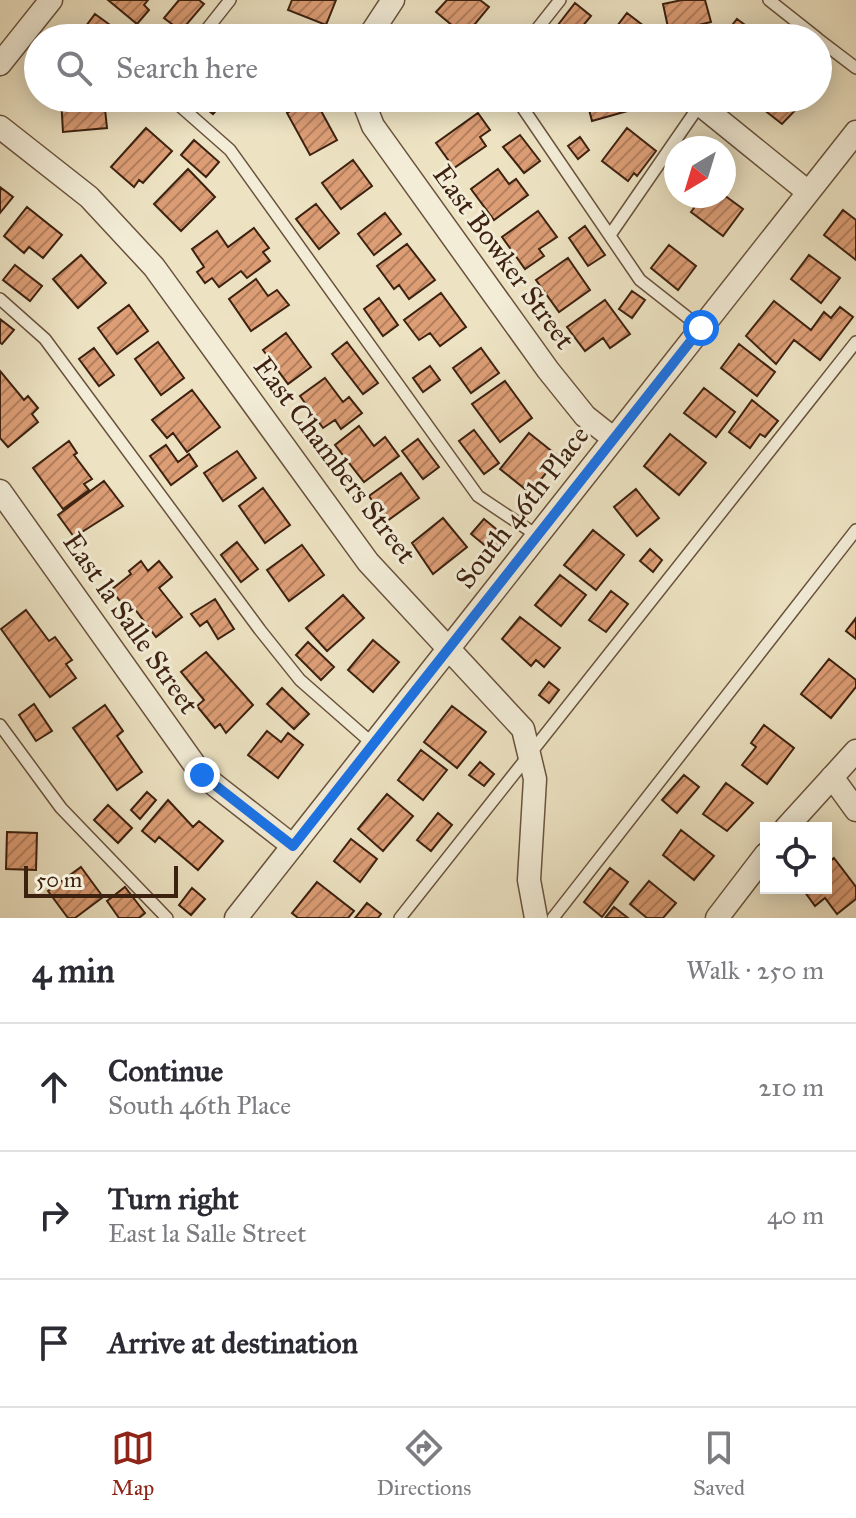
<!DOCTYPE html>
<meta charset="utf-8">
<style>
body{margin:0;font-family:"IM FELL Great Primer",serif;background:#f2f2f3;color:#2b2b33}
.controls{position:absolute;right:24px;bottom:24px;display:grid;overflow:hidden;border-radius:0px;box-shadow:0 4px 20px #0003}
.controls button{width:72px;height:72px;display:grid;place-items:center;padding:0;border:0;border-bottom:2px solid #e1e1e2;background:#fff;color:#2b2b33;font:40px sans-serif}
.compass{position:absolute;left:664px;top:136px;width:72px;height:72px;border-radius:50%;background:#fff;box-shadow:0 4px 20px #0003;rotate:218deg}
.scale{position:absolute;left:24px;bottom:20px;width:154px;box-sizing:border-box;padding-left:8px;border:4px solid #3d2110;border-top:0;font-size:22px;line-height:28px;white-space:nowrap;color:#3d2110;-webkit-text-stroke:6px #f3edd8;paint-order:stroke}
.stop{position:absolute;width:24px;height:24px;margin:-18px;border:6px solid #1a73e8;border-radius:50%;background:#fff}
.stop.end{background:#1a73e8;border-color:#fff;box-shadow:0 2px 8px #0008}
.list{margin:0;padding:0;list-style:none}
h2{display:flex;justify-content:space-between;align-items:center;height:104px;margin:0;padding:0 32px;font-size:34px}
h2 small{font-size:26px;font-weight:400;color:#7c7c81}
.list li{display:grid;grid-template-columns:52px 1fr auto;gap:24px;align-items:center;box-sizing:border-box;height:128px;padding:0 32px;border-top:2px solid #e1e1e2}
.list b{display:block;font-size:30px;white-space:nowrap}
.list p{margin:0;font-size:26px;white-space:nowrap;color:#7c7c81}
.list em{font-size:26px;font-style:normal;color:#7c7c81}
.icon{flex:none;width:44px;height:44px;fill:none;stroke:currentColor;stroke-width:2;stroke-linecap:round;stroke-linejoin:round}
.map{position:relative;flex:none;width:856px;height:918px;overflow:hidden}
.search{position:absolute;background:#fff;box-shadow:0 4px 20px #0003;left:24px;right:24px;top:24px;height:88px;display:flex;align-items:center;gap:20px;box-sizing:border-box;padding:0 28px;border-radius:44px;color:#7c7c81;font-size:30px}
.sheet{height:488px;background:#fff}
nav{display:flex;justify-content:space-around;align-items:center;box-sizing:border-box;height:112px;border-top:2px solid #e1e1e2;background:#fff;font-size:22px;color:#7c7c81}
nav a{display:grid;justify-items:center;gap:4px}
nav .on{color:#8f2418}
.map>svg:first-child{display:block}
.building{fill:url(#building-hatch);stroke:#3d2110;stroke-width:2}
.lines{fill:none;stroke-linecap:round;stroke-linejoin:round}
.service-casing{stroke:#69523d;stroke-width:14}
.minor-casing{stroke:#69523d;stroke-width:25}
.service{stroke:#f3edd8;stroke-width:11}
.minor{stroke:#f3edd8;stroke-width:22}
.route{stroke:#1a73e8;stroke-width:10}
.labels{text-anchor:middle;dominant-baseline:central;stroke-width:6;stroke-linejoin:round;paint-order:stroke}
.street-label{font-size:28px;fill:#3d2110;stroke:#f3edd8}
</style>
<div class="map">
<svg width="856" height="918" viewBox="0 0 856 918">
<defs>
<pattern id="building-hatch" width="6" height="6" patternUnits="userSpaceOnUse" patternTransform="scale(2)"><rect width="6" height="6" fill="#dd9e76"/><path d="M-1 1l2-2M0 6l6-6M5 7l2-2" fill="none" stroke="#b4805f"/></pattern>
</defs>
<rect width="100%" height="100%" fill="#ede3c3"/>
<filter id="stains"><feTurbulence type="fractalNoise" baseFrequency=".0025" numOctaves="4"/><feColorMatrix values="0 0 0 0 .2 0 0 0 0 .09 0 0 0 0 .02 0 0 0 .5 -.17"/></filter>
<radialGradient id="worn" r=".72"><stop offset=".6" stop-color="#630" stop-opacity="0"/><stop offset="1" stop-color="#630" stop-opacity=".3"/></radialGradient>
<path class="building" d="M108 0H148L144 5 149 10 137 24Z
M179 0H199L204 4 181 31 164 18Z
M292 0H336L326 25 288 10Z
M447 0H480L489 7 465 36 436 12Z
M682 0H705L711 22 669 32 663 4Z
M575 3 591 16 573 38H564L554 30Z
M627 13 653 33 650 38H608Z
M95 14 121 33 118 38H77Z
M737 19 752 30 755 27 770 38H722Z
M61 98H94V110L105 109 107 128 63 132Z
M193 98H223L225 100 213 114Z
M314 98 337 140 310 155 287 113Z
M586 98H627L631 110 592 121Z
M766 98H807L782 124 759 106Z
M478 113 490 130 480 137 486 146 454 168 436 143Z
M146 128 172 151 143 183 139 180 134 187 111 167Z
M627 128 656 151 637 176 634 173 628 181 602 161Z
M520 135 540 161 524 173 503 147Z
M580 137 589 150 578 159 568 146Z
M194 140 219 162 206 177 181 155Z
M353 160 372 186 341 209 322 183Z
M188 169 215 197 181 231 154 204Z
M498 169 509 184 516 179 528 195 494 220 471 189Z
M0 187 13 197 0 213Z
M724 195 743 209 723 236 691 212 703 196Z
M316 204 339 233 319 249 296 219Z
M27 207 62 235 43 258 29 247 24 253 4 236Z
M843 210 856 220V260L824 235Z
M538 211 557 237 539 249 544 256 525 269 502 237Z
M385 213 401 234 374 255 358 234Z
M585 226 605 255 588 266 569 238Z
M254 228 269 248 263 252 270 261 247 278 241 271 219 287 212 278 205 283 197 272 204 267 192 249 217 231 228 247Z
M407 244 435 280 409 299 399 285 394 289 377 266Z
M669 245 696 266 678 290 651 268Z
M81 255 106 283 78 308 53 279Z
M809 255 840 278 821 303 791 279Z
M568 258 590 290 559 312 536 280Z
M15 265 42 286 30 301 3 280Z
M256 279 268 296 277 290 289 305 251 331 229 299Z
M632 291 645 300 632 318 619 309Z
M441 293 466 327 440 346 430 333 419 340 404 320Z
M379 298 398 325 383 336 364 309Z
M605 300 630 334 610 348 603 338 585 351 567 327Z
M774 301 811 330 824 312 831 318 840 307 853 317 820 360 794 340 776 364 746 336Z
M129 305 148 331 117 354 98 328Z
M0 319 14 330 2 344 0 343Z
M286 333 311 367 288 384 263 350Z
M158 342 184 378 161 395 135 359Z
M347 342 378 383 363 394 332 354Z
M739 344 775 372 757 396 721 368Z
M94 348 114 375 99 386 79 359Z
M481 348 499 373 471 393 453 368Z
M430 366 440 380 423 392 413 378Z
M0 371 24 400 28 396 38 408 32 414 38 422 8 447 0 438Z
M325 378 343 402 349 397 362 413 341 429 335 420 323 428 300 396Z
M505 381 532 418 500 442 472 404Z
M704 388 735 412 716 437 684 413Z
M192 390 220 427 187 452 173 433 167 438 152 420Z
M752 400 778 421 765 437 760 434 750 448 729 432Z
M359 426 374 446 385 437 399 456 364 482 335 445Z
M474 430 499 463 484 474 459 441Z
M529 433 559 457 530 493 500 469Z
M670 434 706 463 679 495 644 466Z
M418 439 439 467 423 479 402 451Z
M69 441 77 453 74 455 92 479 84 484 89 490 63 509 33 468Z
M166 445 178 462 189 454 197 466 171 485 150 456Z
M237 451 256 478 223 501 204 473Z
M401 473 419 498 387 521 369 496Z
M104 481 123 506 74 537 58 515Z
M263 488 290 525 265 543 239 506Z
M636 489 659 518 637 536 614 507Z
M443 518 467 547 433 574 412 543Z
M484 519 506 537 493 552 471 534Z
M593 530 624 555 596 590 564 565Z
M237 542 258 569 241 582 221 555Z
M302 545 324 575 289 601 267 570Z
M650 549 662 560 653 572 640 561Z
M141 561 148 571 159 561 172 577 159 588 182 617 156 637 134 608 129 612 111 590 131 574 129 571Z
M560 575 586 595 561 626 535 605Z
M611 591 628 604 606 632 589 620Z
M343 595 364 618 327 651 306 628Z
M215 599 234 629 218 639 207 621 200 626 191 614Z
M26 610 49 641 55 637 72 660 66 664 76 678 50 697 1 629Z
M520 617 560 648 544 667 536 660 531 666 502 639Z
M856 618V639L846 631Z
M373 640 399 662 373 692 348 670Z
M308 642 334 667 321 680 296 655Z
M206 652 253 705 226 733 220 724 215 728 197 706 204 700 181 672Z
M829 659 856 680V687L831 718 801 694Z
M549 682 559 690 549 703 539 695Z
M282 688 309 714 294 729 267 704Z
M34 704 52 731 36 741 19 715Z
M105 705 123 731 117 736 142 772 117 790 73 728Z
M452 706 486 732 457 768 424 742Z
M764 725 794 748 767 784 742 765 756 747 751 743Z
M267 731 281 742 288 733 303 745 278 778 248 755Z
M421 750 447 770 423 800 398 780Z
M480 762 494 774 484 786 469 775Z
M684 775 699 787 677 813 662 800Z
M726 783 753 803 727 831 703 814Z
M147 792 156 800 140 819 131 810Z
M387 794 413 816 383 851 358 829Z
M168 800 193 827 199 821 223 841 198 870 159 837 155 842 142 831Z
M108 805 132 828 118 843 94 820Z
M438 813 452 825 431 851 417 840Z
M681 830 714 856 694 880 663 855Z
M7 832 37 833 36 870 6 869Z
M351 839 377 859 360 882 334 861Z
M834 858 856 887V899L837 914 825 898 815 906 802 888H826V864Z
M81 867 103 897 75 918H68L48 891Z
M610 868 628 882 602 917 584 902Z
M649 881 676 903 663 918H647L630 904Z
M317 882 354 911 348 918H298L292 913Z
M125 887 145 913 139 918H119L107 901Z
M192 888 205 899 191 915 179 905Z
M367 903 381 914 378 918H355Z
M614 907 628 918H605Z"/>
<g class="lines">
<defs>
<path id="service" d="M769 0 817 38
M200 38 230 0
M530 38 560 0
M818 39 856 68
M171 98 230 150 478 496 538 536
M516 98 640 280 701 328
M610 235 699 106
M0 299 45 339 260 630 300 680 373 744
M0 725 61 808 167 918
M400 918 856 342
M553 918 856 530"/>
<path id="minor" d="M368 38 393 0
M0 64 51 0
M362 98 373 126 548 370 585 416 614 439
M692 98 808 192
M0 127 89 197 154 267 368 562 523 729 535 779 529 880 536 918
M0 491 202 775 293 846
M832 777 856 810
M786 828 856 751
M236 918 856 132
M717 918 766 854"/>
</defs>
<use href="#service" class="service-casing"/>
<use href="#minor" class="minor-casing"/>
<use href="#service" class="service"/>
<use href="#minor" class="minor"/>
</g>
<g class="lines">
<path class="route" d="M202 775 293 846 701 328"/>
</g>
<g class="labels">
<g class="street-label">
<text transform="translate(504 257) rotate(54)">East Bowker Street</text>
<text transform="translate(335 460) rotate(53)">East Chambers Street</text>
<text transform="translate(522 507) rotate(-52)">South 46th Place</text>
<text transform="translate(131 623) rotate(55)">East la Salle Street</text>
</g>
</g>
<rect width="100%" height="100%" filter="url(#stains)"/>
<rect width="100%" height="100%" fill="url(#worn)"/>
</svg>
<div class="controls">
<button><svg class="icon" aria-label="locate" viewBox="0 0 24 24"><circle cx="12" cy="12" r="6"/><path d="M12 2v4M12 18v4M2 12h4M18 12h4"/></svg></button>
</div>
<svg class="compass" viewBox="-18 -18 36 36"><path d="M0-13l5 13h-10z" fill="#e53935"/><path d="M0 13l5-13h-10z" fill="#7c7c81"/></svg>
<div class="scale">50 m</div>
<div class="stop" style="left:701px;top:328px"></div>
<div class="stop end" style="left:202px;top:775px"></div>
<div class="search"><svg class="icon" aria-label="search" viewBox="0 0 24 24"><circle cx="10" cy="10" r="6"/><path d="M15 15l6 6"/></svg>Search here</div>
</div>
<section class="sheet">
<h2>4 min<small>Walk · 250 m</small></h2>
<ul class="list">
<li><svg class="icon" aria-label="ahead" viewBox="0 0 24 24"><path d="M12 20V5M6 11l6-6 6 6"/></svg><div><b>Continue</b><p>South 46th Place</p></div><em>210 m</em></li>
<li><svg class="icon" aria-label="right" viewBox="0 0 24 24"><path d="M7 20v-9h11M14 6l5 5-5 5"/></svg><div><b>Turn right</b><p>East la Salle Street</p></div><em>40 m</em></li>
<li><svg class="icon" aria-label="arrive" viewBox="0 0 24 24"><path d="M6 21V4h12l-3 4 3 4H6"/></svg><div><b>Arrive at destination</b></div></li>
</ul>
</section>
<nav>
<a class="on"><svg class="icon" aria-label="map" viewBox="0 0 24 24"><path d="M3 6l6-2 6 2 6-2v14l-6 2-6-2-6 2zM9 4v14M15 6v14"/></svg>Map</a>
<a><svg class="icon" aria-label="directions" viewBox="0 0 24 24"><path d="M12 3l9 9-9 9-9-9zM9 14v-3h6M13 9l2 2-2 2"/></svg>Directions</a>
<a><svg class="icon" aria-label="saved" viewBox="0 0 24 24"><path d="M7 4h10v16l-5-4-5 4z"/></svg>Saved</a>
</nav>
